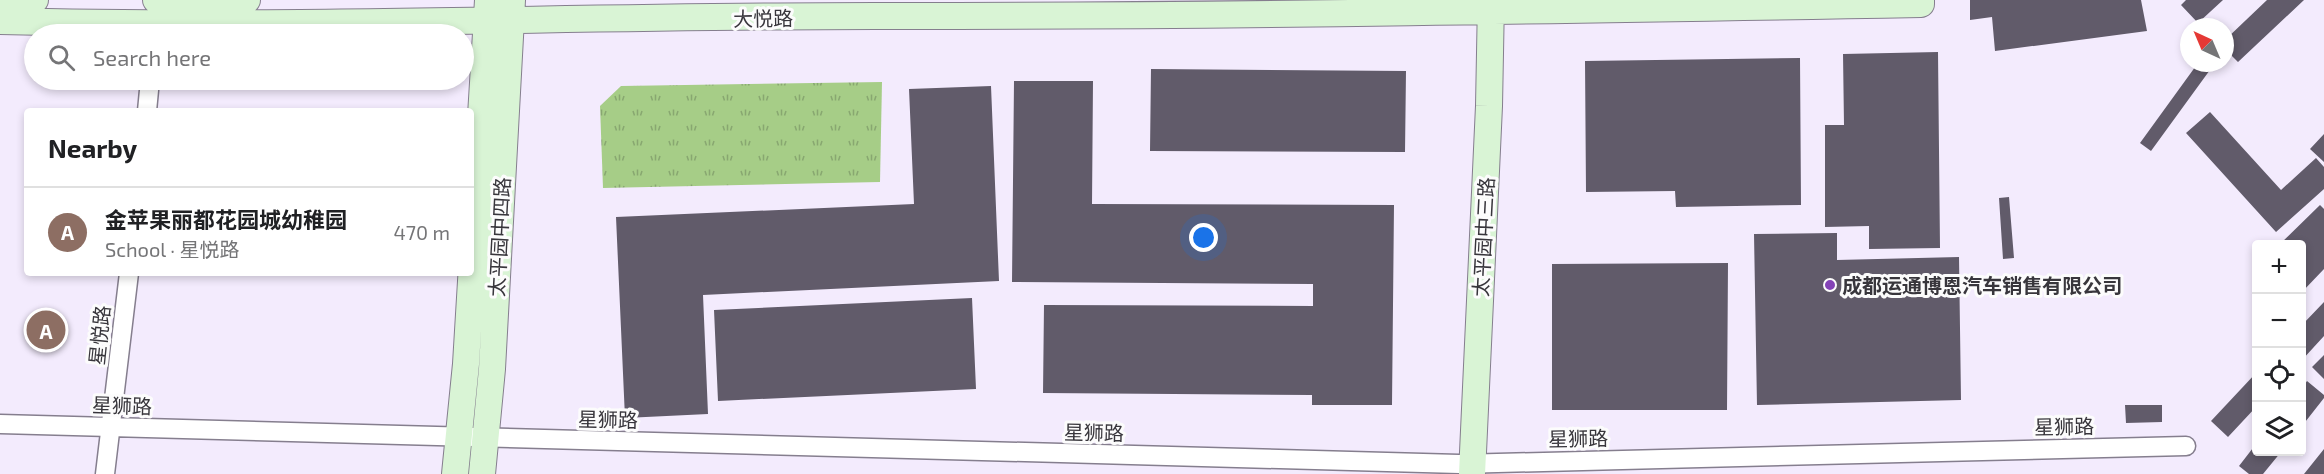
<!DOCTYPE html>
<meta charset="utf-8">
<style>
body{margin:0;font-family:"Exo 2","Noto Sans SC",sans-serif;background:#f6f6f6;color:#202124}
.controls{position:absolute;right:18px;bottom:18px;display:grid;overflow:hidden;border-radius:6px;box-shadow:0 3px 9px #0003}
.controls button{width:54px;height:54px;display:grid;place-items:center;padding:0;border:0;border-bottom:2px solid #e0e0e0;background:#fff;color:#202124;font:30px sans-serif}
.compass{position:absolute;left:2180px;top:18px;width:54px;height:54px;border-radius:50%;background:#fff;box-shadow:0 3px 9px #0003;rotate:316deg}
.you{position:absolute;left:1204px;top:238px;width:21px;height:21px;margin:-15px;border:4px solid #fff;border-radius:50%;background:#1a73e8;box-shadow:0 0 0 9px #1a73e833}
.badge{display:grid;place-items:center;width:39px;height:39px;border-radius:50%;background:#8443b7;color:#fff;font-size:20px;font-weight:700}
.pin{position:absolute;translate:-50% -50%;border:3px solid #fff;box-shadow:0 2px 6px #0006}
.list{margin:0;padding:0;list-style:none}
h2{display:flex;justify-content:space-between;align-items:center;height:78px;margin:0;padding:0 24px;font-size:26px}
h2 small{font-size:20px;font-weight:400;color:#757577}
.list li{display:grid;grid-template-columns:39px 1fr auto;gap:18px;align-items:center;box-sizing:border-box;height:90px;padding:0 24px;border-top:2px solid #e0e0e0}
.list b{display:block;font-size:22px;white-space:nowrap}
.list p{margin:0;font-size:20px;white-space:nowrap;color:#757577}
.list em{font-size:20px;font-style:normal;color:#757577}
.icon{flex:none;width:33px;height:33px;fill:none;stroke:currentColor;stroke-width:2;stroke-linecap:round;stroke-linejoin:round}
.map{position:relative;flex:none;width:2324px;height:474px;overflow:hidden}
.search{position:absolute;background:#fff;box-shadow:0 3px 9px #0003;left:24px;top:24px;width:450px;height:66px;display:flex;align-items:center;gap:15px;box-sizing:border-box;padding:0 21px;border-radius:33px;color:#757577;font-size:22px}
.panel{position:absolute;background:#fff;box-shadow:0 3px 9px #0003;left:24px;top:108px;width:450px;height:168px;border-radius:6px}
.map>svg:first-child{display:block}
.park{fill:url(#park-tufts)}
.building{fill:#615b6a}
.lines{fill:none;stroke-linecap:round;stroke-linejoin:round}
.street-casing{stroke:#857e8e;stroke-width:21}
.secondary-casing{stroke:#857e8e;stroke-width:28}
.street{stroke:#fff;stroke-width:18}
.secondary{stroke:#d9f4d5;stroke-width:26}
.poi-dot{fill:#8443b7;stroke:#fcfcfc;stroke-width:2}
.labels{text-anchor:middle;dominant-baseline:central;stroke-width:6;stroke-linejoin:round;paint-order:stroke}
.street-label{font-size:20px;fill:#38363c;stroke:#fcfcfc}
.poi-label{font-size:20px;font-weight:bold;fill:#38363c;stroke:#fcfcfc;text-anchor:start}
</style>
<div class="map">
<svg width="2324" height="474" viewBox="0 0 2324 474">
<defs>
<pattern id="park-tufts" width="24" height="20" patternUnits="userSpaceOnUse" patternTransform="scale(1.5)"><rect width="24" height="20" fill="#a6cd87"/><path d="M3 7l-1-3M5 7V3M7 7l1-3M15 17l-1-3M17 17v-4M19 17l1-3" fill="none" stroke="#88a770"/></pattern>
</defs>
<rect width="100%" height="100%" fill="#f3ebfd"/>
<path class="park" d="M882 82 880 182 603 188 600 106 621 86Z"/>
<path class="building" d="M1970 0H2141L2147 31 1995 51 1992 17 1970 20Z
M2186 0H2223L2198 23 2181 5Z
M2267 0H2304L2238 62 2225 49V40Z
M1938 52 1940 248 1869 249V226L1825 227V125H1844L1843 54Z
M1800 58 1801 205 1676 207 1675 191 1586 192 1585 61Z
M2198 63H2215L2151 151 2140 143Z
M1151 69 1406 71 1405 152 1150 151Z
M1014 81H1093L1092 204 1394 205 1392 405H1312V395L1043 393 1044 305 1313 306V284L1012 282Z
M991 86 999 281 703 295 708 414 625 418 616 217 914 204 909 89Z
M2210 112 2281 190 2316 158 2324 167V189L2276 232 2186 133Z
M2324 134V162L2310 149Z
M2009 197 2014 258 2003 259 1999 198Z
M2320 205 2324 209V269L2302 292V244H2280Z
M1837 233V260L1959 257 1961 400 1757 405 1754 234Z
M1728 263 1727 410H1552V264Z
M972 298 976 389 718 401 714 310Z
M2324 302V336L2302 360V325Z
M2324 355V379L2312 367Z
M2256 373V407L2228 437 2211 421Z
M2307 381 2324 395V398L2302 426V388Z
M2125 405H2162V422L2126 423Z
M2256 444V452H2281L2263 474H2249L2239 466Z
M2324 449V474H2304Z"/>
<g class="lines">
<defs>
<path id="street" d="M147 111 150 80
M0 424 1459 464 2186 446
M105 474 129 273"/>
<path id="secondary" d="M0 0H35
M156 0H247
M0 21C299 29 598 15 898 16 1239 16 1580 10 1921 4V0
M455 474 466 364 488 0
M482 474 492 369 512 0
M1472 474 1489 106 1491 0"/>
</defs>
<use href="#street" class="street-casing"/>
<use href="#secondary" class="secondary-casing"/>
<use href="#street" class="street"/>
<use href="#secondary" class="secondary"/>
</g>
<circle class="poi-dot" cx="1830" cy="285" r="6"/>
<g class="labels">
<g class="street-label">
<text transform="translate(763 18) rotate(-1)">大悦路</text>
<text transform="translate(499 237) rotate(-87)">太平园中四路</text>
<text transform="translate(1483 237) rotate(-87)">太平园中三路</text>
<text transform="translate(99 335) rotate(-84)">星悦路</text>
<text transform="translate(122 405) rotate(2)">星狮路</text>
<text transform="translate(608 419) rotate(1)">星狮路</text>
<text transform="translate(2064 426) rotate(-1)">星狮路</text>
<text transform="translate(1094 432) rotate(1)">星狮路</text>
<text transform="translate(1578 438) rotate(-1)">星狮路</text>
</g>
<g class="poi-label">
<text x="1842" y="285">成都运通博恩汽车销售有限公司</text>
</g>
</g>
</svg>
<div class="controls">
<button>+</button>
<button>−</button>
<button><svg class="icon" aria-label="locate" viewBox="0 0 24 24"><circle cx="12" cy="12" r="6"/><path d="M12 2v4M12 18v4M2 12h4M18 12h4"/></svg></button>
<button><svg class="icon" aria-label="layers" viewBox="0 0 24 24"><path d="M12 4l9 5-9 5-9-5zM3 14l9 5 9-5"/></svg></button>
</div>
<svg class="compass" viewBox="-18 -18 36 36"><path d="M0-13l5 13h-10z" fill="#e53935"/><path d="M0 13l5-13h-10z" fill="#757577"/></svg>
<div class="you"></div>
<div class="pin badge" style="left:46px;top:330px;background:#8d6e63">A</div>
<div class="search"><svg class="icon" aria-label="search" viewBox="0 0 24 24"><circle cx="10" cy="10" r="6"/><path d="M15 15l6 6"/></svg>Search here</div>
<section class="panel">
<h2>Nearby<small></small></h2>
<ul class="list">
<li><span class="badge" style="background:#8d6e63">A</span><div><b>金苹果丽都花园城幼稚园</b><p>School · 星悦路</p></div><em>470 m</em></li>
</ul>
</section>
</div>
